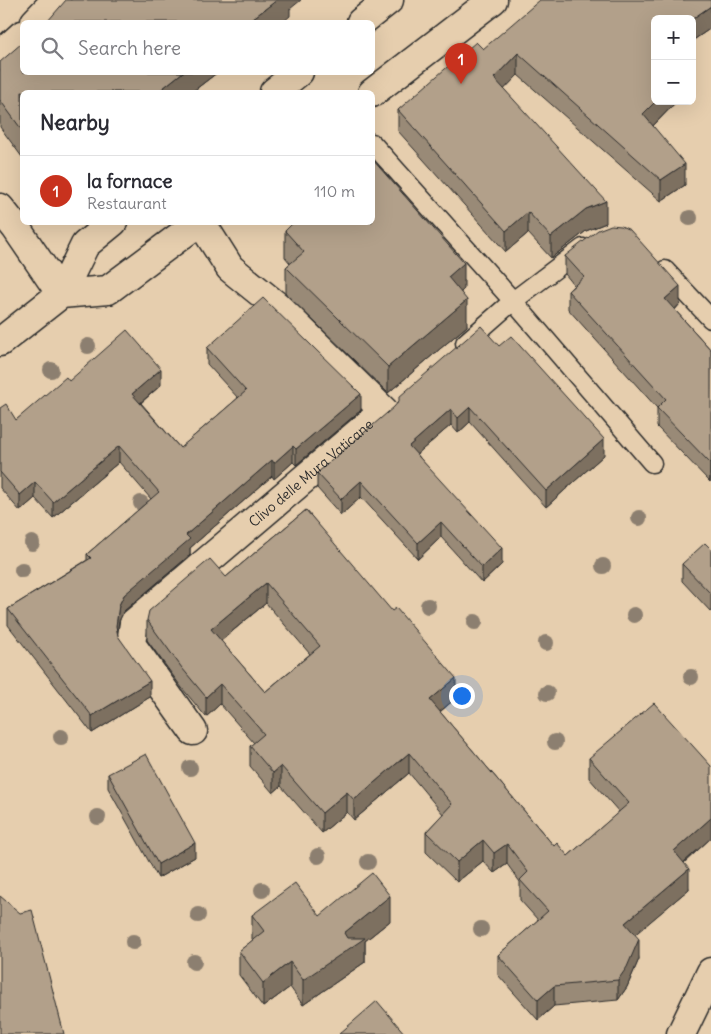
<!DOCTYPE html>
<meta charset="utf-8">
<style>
body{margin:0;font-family:Delius,sans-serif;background:#f7f7f7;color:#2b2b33}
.controls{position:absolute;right:15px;top:15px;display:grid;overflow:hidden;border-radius:8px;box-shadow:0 5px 20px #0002}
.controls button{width:45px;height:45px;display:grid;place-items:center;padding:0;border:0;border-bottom:1px solid #e1e1e2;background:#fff;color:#2b2b33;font:25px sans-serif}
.you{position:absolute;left:461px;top:695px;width:18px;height:18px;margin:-12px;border:4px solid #fff;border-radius:50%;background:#1a73e8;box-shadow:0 0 0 8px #1a73e833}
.badge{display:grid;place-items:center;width:32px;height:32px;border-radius:50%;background:#c8321e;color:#fff;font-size:16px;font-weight:700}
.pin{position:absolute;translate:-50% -41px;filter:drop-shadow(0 1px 2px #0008)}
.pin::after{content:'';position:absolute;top:26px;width:18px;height:15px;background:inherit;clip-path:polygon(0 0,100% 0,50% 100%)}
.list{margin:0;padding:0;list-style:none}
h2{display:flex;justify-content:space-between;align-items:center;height:65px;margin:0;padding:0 20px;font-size:21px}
h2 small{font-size:16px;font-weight:400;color:#7c7c81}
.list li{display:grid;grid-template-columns:32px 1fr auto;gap:15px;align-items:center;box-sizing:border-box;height:70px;padding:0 20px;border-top:1px solid #e1e1e2}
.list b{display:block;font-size:19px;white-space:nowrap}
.list p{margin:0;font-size:16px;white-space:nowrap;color:#7c7c81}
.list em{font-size:16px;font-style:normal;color:#7c7c81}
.icon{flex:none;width:28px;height:28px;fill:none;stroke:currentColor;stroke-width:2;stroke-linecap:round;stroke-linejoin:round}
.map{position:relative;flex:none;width:711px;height:1034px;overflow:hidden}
.search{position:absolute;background:#fff;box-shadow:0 5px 20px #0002;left:20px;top:20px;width:355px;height:55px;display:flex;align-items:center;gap:12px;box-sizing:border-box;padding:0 18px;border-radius:8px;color:#7c7c81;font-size:19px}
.panel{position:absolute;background:#fff;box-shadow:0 5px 20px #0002;left:20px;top:90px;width:355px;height:135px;border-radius:8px}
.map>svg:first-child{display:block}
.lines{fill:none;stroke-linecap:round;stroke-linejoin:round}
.lane-casing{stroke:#2b2b2b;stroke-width:21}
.street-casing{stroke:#2b2b2b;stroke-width:31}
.secondary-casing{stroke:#2b2b2b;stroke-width:31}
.lane{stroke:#e6ceae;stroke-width:18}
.street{stroke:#e6ceae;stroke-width:28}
.secondary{stroke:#e6ceae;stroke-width:28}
.tree{fill:#8c7f6f}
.wall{fill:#998a77;stroke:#2b2b2b;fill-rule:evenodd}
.shaded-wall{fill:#7d7061;stroke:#2b2b2b}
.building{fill:#b2a08a;stroke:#2b2b2b;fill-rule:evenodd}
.labels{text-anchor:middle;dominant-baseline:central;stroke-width:4;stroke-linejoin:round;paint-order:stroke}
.street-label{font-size:14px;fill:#2b2b2b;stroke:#e6ceae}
</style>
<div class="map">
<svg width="711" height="1034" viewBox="0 0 711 1034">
<rect width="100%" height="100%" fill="#e6ceae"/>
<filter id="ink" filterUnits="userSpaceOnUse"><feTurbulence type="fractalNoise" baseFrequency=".02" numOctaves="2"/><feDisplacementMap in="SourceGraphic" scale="10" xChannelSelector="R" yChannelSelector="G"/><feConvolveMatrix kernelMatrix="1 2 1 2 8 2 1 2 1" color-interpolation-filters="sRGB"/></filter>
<g filter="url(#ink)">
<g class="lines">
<defs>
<path id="lane" d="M372 143 513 301 652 463
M665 270 711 319
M465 343 513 301 583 248"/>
<g id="street">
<path d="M35 22 56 0"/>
<path d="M0 55 22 35"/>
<path id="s1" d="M193 731 131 644 134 623 384 411 277 306 230 268 201 222"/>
</g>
<path id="secondary" d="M361 22 389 0
M274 92 299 72
M372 93 493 0
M0 208 16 228 61 294
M61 294 108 290 199 222
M0 342 61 294 85 245 113 222
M681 1034 711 972"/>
</defs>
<use href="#lane" class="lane-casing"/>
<use href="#street" class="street-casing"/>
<use href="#secondary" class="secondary-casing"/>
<use href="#lane" class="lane"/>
<use href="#street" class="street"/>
<use href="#secondary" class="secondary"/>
</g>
<g class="tree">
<circle cx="690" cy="218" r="8"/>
<circle cx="88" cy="346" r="8"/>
<circle cx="51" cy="370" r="8"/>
<circle cx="141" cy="503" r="8"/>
<circle cx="639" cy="518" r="8"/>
<circle cx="32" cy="543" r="8"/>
<circle cx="603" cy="566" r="8"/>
<circle cx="22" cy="570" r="8"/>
<circle cx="428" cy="606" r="8"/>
<circle cx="634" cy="615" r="8"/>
<circle cx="475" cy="622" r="8"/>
<circle cx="546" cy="643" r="8"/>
<circle cx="691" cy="677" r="8"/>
<circle cx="547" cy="693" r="8"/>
<circle cx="61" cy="737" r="8"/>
<circle cx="555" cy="742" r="8"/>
<circle cx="190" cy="768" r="8"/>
<circle cx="98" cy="817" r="8"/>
<circle cx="318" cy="856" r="8"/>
<circle cx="368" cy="862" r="8"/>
<circle cx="262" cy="890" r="8"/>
<circle cx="198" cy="915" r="8"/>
<circle cx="481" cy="929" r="8"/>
<circle cx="133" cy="942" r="8"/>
<circle cx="194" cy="962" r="8"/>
</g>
<path class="wall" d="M711 0V28L692 41V19H655V101H677L653 126 685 185 661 201 518 75 504 89 606 223 586 231 551 258 528 233 506 252 398 131V110L483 49Z
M0 62 22 72H218L192 92H22V157L0 127Z
M285 231 464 289 461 292 467 326 388 393 286 294V267L290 263 285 257Z
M565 256 680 304 675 310 711 350 710 482 657 427V408L568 309V291L574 285 565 274Z
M499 346 604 455 546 507 470 422 458 433 451 425 417 454 502 564 482 583 441 537 418 559 361 497 341 515 317 488V473Z
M207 348 361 410 296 465 293 462 274 479 272 476 190 548V555L124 611 119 621 117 632 118 636 150 697 92 733 8 625V609L87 560V554L151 499 119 462 53 518 35 498 20 511 0 488V408L16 420 69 381 161 385 141 403 180 448 238 398 207 364Z
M306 510 456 698 440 712 554 846 568 856 619 812 589 778V758L711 838 684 863 689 889 635 934 639 959 627 987 618 1000 554 1006 538 1020 498 975V955L538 920 520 900V882L507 864 494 873 483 861 457 882 426 852V832L443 814 409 773 354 820 347 812 322 833 281 786 273 793 250 766V746L254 743 220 704 206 717 182 688 147 640V620L226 577ZM266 603 310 654 265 692 221 641Z
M711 549V612L682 581V564Z
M108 774 195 857 158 878 108 788Z
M252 915 320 916 390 921 365 941V962L303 1005 290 987 263 1007 239 975V951L253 940 252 939Z"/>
<path class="shaded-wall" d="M277 0H301L290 9V16L283 22H248Z
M711 6V28L692 41V19Z
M518 53V75L494 100V78Z
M183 72H218L192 92H158Z
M656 101H677L643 136V114Z
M685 164V185L661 201V180Z
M606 201V223L586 231 551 258V237L586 209Z
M528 212V233L506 252V231Z
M464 263V289L448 304V277Z
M680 286V304L665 318V299Z
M467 300V326L388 393V367Z
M161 369V385L132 410V394Z
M361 394V410L296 465V449Z
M470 407V422L458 433V418Z
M451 409V425L409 461V446Z
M604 439V455L546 507V491Z
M119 446V462L53 518V502Z
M293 446V462L274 479V463Z
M272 460V476L190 548V555L124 611 119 621 116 642V626L119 605 124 595 186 535Z
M711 462V481L710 482V463Z
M361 481V497L341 515V499Z
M35 482V498L20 511V495Z
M441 522V537L418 559V543Z
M502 548V564L482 583V567Z
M266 583V603L211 649V629Z
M456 678V698L430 720V700Z
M150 681V697L92 733V716Z
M220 684V704L206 717V697Z
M409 753V773L354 820V800Z
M281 766V786L273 793V773Z
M347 792V812L322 833V813Z
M711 818V838L674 871V851Z
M483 840V861L457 882V862Z
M195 843V857L158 878V864Z
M507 844V864L494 873V853Z
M689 869V889L625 943V923Z
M390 896V921L365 941V962L303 1005V980L344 933Z
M639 939V959L627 987 618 1000V980Z
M290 962V987L263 1007V983Z
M554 986V1006L538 1020V1000Z"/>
<path class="building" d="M66 0H277L248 22H47Z
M540 0H711V6L692 19H655V101H656L643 114 685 164 661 180 518 53 494 78 606 201 586 209 551 237 528 212 506 231 398 110 476 42 483 49Z
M22 43V72H183L158 92H22V130L0 100V62Z
M372 159 464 263 448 277 467 300 388 367 286 267 304 252 285 231 294 222H372Z
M611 225 621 226 630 230 680 286 665 299 711 350V462L710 463 657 408 666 399 568 291 584 277 565 256 598 230Z
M263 298 361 394 296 449 293 446 274 463 272 460 186 535 190 539 124 595 119 605 116 626 118 636 150 681 92 716 8 609 91 558 87 554 159 492 119 446 53 502 35 482 20 495 0 472V408L6 404 16 420 66 377 69 381 127 330 161 369 132 394 180 448 246 391 207 348Z
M481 326 499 346 511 336 604 439 546 491 470 407 458 418 451 409 409 446 502 548 482 567 441 522 418 543 361 481 341 499 317 473 394 407 399 401V397Z
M306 510 392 611 396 608 456 678 430 700 554 846 557 843 568 856 629 803 589 758 654 703 711 766V818L674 851 689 869 625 923 639 939 627 967 618 980 554 986 538 1000 498 955 548 911 520 880 528 872 507 844 494 853 483 840 457 862 426 832 452 804 409 753 354 800 347 792 322 813 281 766 273 773 250 746 264 734 220 684 206 697 182 668 147 620 149 611 210 559 226 577ZM266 583 320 646 265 692 211 629Z
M705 543 711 549V594L682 564Z
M146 754 195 843 158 864 108 774Z
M372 873 390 896 344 933 347 938H365L303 980 290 962 263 983 239 951 264 931 252 915 295 883 320 916Z
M0 896 20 913 32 910 64 1034H0Z
M377 1001 405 1034H339Z"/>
</g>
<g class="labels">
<g class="street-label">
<text stroke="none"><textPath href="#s1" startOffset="360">Clivo delle Mura Vaticane</textPath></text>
</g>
</g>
</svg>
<div class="controls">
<button>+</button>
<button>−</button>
</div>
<div class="you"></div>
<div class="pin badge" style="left:461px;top:84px">1</div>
<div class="search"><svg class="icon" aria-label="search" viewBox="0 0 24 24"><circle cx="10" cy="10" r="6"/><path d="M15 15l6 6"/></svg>Search here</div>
<section class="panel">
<h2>Nearby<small></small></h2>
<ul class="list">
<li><span class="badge">1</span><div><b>la fornace</b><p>Restaurant</p></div><em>110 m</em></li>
</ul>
</section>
</div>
